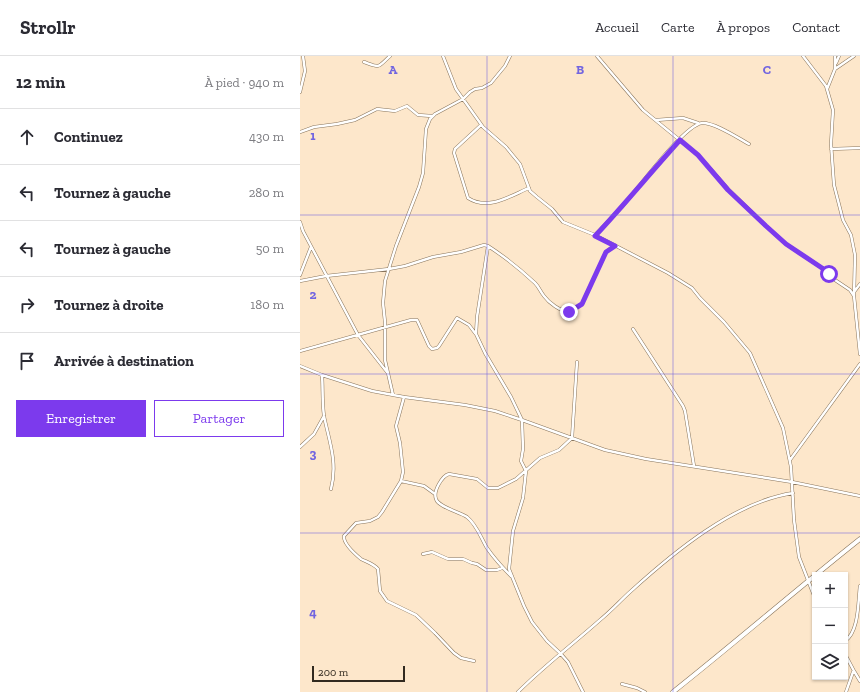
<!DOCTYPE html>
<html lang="fr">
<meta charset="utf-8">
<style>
body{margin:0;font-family:"Zilla Slab",serif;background:#f2f2f3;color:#2b2b33}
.controls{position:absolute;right:12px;bottom:12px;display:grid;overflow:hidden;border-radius:0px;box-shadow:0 1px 3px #0004}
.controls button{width:36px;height:36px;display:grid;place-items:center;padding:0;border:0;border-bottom:1px solid #e1e1e2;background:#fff;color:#2b2b33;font:20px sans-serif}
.scale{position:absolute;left:12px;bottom:10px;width:93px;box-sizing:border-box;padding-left:4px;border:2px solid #322a1f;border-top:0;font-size:11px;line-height:14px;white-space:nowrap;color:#322a1f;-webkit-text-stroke:3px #fde7cb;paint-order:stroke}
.stop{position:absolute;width:12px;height:12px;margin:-9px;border:3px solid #7c3aed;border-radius:50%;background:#fff}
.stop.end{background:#7c3aed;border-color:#fff;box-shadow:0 1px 4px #0008}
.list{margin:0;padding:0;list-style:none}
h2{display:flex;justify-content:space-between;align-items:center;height:52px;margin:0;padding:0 16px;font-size:17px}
h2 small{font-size:13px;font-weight:400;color:#7c7c81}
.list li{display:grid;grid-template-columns:26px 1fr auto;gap:12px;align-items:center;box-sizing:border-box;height:56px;padding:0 16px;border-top:1px solid #e1e1e2}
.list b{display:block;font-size:15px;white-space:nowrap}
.list em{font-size:13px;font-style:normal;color:#7c7c81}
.actions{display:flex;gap:8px;padding:12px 16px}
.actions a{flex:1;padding:9px 0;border:1px solid #7c3aed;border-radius:0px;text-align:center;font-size:14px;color:#7c3aed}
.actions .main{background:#7c3aed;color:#fff}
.icon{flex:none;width:22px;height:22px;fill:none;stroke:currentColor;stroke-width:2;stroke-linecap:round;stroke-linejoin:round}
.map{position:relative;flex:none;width:560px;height:636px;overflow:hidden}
header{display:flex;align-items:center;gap:24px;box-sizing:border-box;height:56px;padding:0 20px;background:#fff;border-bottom:1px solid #e1e1e2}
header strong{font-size:19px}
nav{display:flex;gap:22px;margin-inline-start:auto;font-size:14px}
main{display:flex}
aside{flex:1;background:#fff}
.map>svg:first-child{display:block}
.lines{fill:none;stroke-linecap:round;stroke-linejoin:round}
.street-casing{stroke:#89755c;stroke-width:3.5}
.secondary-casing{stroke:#89755c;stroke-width:5}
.street{stroke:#fff;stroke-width:2.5}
.secondary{stroke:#fff;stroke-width:4}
.route{stroke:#7c3aed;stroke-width:5}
.grid{fill:none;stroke:#7265e0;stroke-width:1;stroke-opacity:0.55}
.grid-label{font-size:13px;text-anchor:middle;font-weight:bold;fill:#7265e0;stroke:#fde7cb;stroke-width:4;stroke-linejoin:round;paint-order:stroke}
</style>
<header>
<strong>Strollr</strong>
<nav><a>Accueil</a><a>Carte</a><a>À propos</a><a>Contact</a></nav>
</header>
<main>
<aside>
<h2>12 min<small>À pied · 940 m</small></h2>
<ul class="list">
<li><svg class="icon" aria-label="ahead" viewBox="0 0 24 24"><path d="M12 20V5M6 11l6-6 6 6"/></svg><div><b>Continuez</b></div><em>430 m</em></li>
<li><svg class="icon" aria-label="left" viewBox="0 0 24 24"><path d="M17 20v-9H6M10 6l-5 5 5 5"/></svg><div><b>Tournez à gauche</b></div><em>280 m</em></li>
<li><svg class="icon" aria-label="left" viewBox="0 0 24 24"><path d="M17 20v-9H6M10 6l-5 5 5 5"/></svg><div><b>Tournez à gauche</b></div><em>50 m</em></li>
<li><svg class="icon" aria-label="right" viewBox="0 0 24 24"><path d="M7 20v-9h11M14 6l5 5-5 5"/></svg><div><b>Tournez à droite</b></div><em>180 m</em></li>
<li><svg class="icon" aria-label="arrive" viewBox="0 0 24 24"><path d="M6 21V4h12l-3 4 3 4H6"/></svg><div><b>Arrivée à destination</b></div></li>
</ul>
<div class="actions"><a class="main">Enregistrer</a><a>Partager</a></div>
</aside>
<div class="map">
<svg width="560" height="636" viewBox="0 0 560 636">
<rect width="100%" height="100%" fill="#fde7cb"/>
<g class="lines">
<defs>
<path id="street" d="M143 0 156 33 183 71 206 91 220 108 230 135 237 141 252 153 263 166 295 179 368 217 392 232 400 242 424 266 450 297 483 372 491 411 494 464 499 501 515 542
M297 0 343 54 398 99 428 133 466 170 486 188 522 212 535 224 550 234 554 240
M503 0 526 30 533 54 531 88 534 129 543 164 551 179 555 199 554 240 560 298
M64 6C81 12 77 12 90 0
M536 7 539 0
M535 13 554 0
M527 33 535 13V0
M0 36 5 15 3 0
M356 64 383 62 398 67
M181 69 155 93 154 97 168 142C188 155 210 140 229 132
M0 76 14 71 37 68 55 64 77 53 95 55 107 50 118 59 132 60
M531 93 560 92
M0 166 3 175 58 279 87 316
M295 179C304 170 313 160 322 151 336 135 384 69 402 67 414 66 438 82 449 88
M188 190C205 201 220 213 235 227 239 231 240 235 244 240 249 247 260 255 269 256L282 248 306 196 314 190
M0 219 11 191
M0 225 26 220 89 213 105 210 133 201 161 196 184 189 188 190 177 261 176 278 185 297 211 341 222 364 223 393 221 405 226 415 223 442 213 475 209 513 224 550 232 566 247 585 260 597 268 606 283 636
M554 236 560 228
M333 273 383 350 385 355 394 410
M0 295 111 264H117L118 266 129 290 132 293 137 292 139 290 157 262 169 269 175 277
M0 310 22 319 72 335 104 341 165 349 195 355 222 364 305 394 346 403 492 426 560 440
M22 319C23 332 22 346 24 360 29 385 38 406 31 433
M93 339 85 304V266L83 247 85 225 96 190 119 131 123 117 126 73 130 63 135 58 163 43 170 36 175 33 182 32 191 27 205 10 210 0
M104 341 96 370 100 387 103 416 101 425 82 456 78 461 70 465 56 467 44 480C43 488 55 498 61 503 67 506 74 508 78 513L80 535 87 545 116 559 135 577 154 597 161 602 174 605
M0 391 14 378 24 360
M490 404 560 308
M101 425 124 430 135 438
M123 498 132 496 148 503H163L172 507 177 508 186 514H197L202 512
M211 520C202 511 194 502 187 492 181 482 177 469 167 461 160 456 138 451 136 443 133 435 142 420 149 418L177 423 188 432H198L216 423 240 402 259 394 272 382 277 306
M545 585C559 576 558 546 560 530
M545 598 554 615 560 625
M322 628 337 632 345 636
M218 636C244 610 273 588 300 564 311 555 321 544 331 535 374 496 434 446 493 437
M546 636 553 616"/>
<path id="secondary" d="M373 636C436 586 497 533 560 483"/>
</defs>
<use href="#street" class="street-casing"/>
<use href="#secondary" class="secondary-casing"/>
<use href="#street" class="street"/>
<use href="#secondary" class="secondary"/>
</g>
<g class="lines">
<path class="route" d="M269 256 282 248 306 196 315 190 295 180C324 149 351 116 380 84L398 99 428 134 466 170 486 188 522 212 529 218"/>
</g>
<path class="grid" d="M187 0V636M373 0V636M0 159H560M0 318H560M0 477H560"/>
<g class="grid-label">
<text x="93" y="18">A</text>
<text x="280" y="18">B</text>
<text x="467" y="18">C</text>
<text x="13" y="84">1</text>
<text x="13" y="243">2</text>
<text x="13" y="402">3</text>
<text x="13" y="561">4</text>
</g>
</svg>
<div class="controls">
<button>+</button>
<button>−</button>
<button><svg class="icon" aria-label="layers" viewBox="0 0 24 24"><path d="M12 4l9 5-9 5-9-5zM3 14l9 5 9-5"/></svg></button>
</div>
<div class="scale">200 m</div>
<div class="stop" style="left:529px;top:218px"></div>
<div class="stop end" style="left:269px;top:256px"></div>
</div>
</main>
